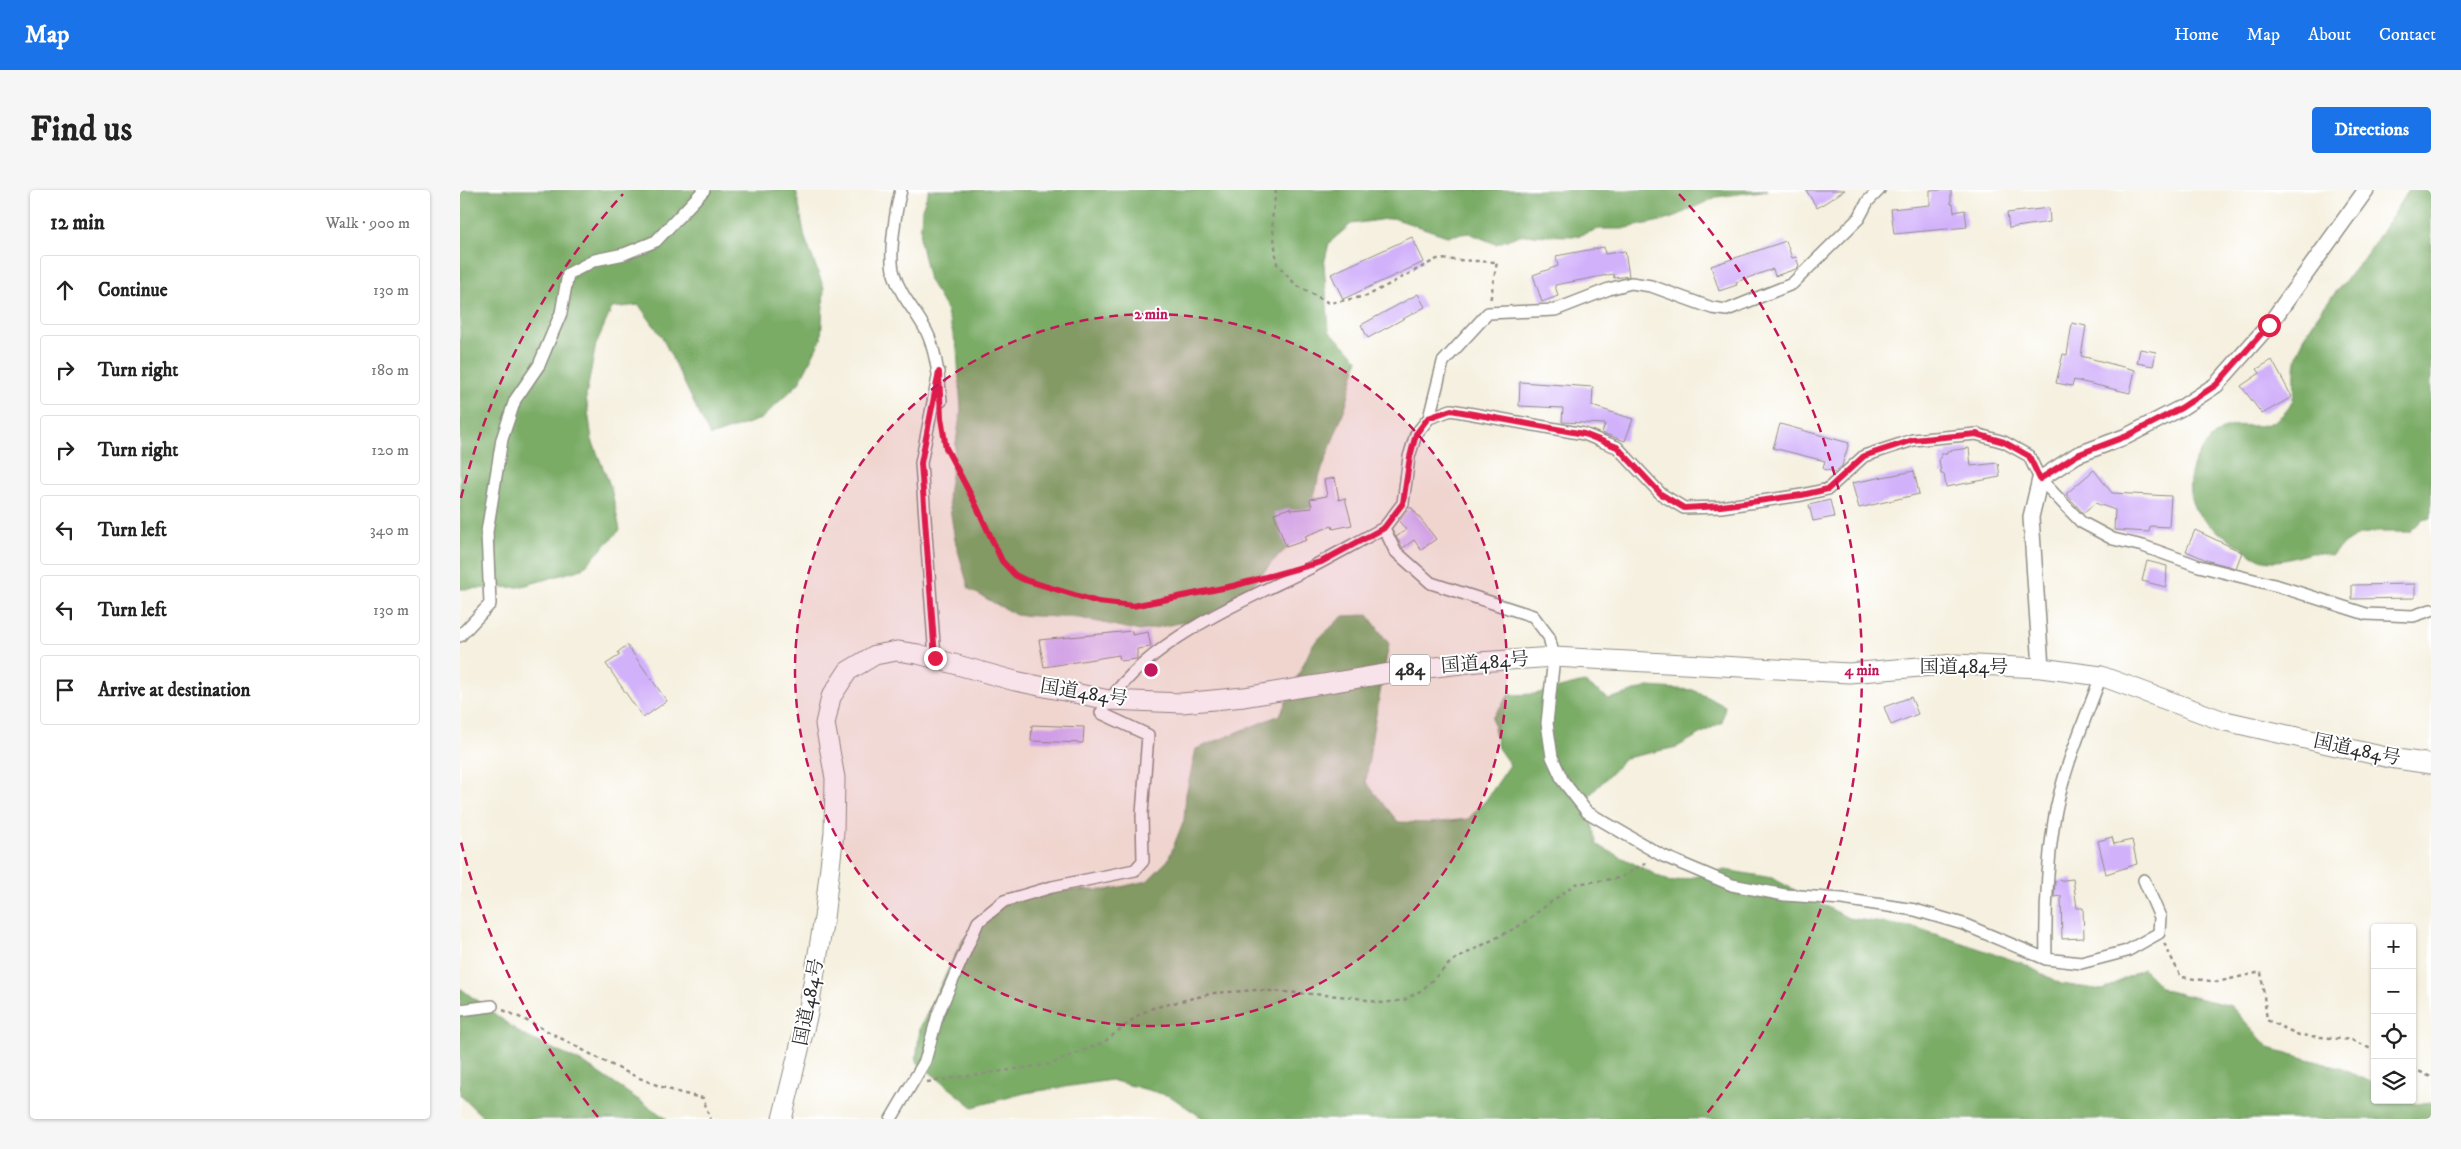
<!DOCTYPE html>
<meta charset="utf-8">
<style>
body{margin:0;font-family:"IM FELL DW Pica","Noto Serif JP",serif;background:#f6f6f6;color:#222}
.controls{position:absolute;right:15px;bottom:15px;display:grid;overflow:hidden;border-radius:5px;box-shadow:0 1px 4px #0004}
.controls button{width:45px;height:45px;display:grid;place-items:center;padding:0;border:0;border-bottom:1px solid #e0e0e0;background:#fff;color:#222;font:25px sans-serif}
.stop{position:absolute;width:15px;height:15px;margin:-11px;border:4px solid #e11d48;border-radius:50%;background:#fff}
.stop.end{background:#e11d48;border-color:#fff;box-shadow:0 1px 5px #0008}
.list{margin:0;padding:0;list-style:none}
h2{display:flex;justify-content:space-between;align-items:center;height:65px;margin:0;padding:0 20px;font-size:21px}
h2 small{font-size:16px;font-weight:400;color:#767676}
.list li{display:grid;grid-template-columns:32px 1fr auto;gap:15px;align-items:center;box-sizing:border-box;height:70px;margin:0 10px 10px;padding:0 10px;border:1px solid #e0e0e0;border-radius:5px}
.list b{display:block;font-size:19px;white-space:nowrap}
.list em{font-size:16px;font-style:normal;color:#767676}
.icon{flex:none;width:28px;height:28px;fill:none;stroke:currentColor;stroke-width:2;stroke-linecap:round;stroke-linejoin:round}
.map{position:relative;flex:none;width:1971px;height:929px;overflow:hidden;border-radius:5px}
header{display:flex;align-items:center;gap:30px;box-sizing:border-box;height:70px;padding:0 25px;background:#1a73e8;color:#fff}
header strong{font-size:24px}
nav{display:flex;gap:28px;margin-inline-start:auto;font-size:18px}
.intro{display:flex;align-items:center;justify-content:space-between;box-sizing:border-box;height:120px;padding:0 30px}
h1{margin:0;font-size:35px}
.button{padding:12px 22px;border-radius:5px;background:#1a73e8;color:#fff;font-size:18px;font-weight:700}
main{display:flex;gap:30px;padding:0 30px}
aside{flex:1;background:#fff;border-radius:5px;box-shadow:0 1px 4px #0004}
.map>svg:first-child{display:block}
.forest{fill:#7aac66;stroke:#526c48}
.building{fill:#d1b1fa}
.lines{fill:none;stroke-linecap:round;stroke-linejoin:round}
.minor-casing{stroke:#908e85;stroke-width:14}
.tertiary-casing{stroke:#908e85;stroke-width:18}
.trunk-casing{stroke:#908e85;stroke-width:21}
.path{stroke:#908e85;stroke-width:2.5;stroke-dasharray:4 4;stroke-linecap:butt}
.minor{stroke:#fff;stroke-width:11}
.tertiary{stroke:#fff;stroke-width:15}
.trunk{stroke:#fff;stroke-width:19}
.route{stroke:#e11d48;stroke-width:6}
.ring{fill:none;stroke:#c2185b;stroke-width:2.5;stroke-dasharray:9 6}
.labels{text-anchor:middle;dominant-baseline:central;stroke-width:4;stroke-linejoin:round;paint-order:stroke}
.shield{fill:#fff;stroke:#6b6b6b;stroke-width:1}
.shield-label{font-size:18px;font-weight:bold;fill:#2b2b2b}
.street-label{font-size:19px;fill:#2b2b2b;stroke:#fff}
.centre{fill:#c2185b;stroke:#fff;stroke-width:2.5}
.ring-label{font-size:15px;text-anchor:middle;font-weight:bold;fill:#c2185b;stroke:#fff;stroke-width:4;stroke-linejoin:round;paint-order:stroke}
</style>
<header>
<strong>Map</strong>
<nav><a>Home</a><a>Map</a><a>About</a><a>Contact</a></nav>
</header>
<div class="intro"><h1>Find us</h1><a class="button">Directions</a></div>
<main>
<aside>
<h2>12 min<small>Walk · 900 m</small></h2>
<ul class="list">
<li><svg class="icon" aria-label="ahead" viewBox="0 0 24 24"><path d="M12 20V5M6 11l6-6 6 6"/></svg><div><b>Continue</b></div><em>130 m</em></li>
<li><svg class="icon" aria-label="right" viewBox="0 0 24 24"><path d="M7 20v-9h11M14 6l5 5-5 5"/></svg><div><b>Turn right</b></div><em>180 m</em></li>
<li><svg class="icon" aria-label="right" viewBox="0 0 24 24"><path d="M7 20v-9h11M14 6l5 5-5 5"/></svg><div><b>Turn right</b></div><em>120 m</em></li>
<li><svg class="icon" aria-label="left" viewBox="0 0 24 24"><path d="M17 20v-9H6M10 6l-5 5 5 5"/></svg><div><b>Turn left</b></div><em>340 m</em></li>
<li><svg class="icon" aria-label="left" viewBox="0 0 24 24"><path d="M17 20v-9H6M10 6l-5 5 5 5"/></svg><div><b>Turn left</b></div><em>130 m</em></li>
<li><svg class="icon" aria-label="arrive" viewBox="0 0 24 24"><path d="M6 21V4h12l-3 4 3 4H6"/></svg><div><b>Arrive at destination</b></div></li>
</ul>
</aside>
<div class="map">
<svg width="1971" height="929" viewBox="0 0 1971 929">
<rect width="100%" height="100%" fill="#fff"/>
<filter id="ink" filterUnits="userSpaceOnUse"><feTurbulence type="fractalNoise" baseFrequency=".02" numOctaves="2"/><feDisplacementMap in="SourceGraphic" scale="10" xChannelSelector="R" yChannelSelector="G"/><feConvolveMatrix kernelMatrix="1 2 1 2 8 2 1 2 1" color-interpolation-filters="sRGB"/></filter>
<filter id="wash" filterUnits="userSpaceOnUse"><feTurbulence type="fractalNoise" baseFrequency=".0096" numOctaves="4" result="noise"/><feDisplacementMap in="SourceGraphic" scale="20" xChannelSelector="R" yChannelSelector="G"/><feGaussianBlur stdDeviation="1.12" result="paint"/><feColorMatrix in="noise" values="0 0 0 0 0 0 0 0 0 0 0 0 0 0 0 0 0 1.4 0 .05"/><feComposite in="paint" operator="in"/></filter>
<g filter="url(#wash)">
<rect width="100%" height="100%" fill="#f5f0df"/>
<path class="forest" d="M0 0H336L345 48 364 98 361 149 339 193 301 229 250 246 202 147 179 115 152 118 136 154 126 206 132 250 151 298 160 340 122 379 59 397 0 399Z
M469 0H1308L1256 7 1210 29 1162 39H1139L1118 46 1060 45 1036 54 1009 43 987 46 933 28 891 34 869 53 864 74 869 141 898 169 886 215 858 290 846 341 813 371 783 406 739 429 680 441 620 428 556 425 509 399 495 350 488 305 501 220 497 158 486 119 469 90 460 51 462 19Z
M1948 0H1971V328L1962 330 1950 342C1913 343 1899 336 1871 366 1865 365 1858 362 1852 363 1836 366 1821 374 1804 370 1795 368 1783 358 1775 353 1762 344 1743 333 1735 319 1721 292 1736 259 1759 242 1783 225 1801 250 1827 220 1840 205 1831 183 1838 163 1849 129 1881 97 1902 70 1919 48 1933 24 1948 0Z
M908 425 929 454 912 546 906 592 938 632 970 633 1008 629 1026 610 1050 575 1038 558 1032 528 1049 505 1075 504 1124 492 1149 509 1188 497 1233 500 1265 516 1262 532 1217 557 1166 568 1126 609 1137 655 1210 692 1265 680 1312 688 1388 728 1457 738 1562 773 1601 794 1643 800 1683 779 1704 800 1771 816 1809 858 1883 879 1915 894V910H1948L1956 914 1971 912V929H744L710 906 651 890 565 903 513 917 456 871 460 838 502 751 521 727 558 706 591 700H647L687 691 708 670 724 630 726 604 736 559 820 525 853 454 883 426Z
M0 798 63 845 125 874 207 929H25L0 905Z"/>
<g id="blocks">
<path class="building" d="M1346 0H1385L1357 18Z
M1470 0H1491V14H1493L1494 22 1505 20 1507 37 1434 44 1431 19 1470 15Z
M1589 18 1590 32 1549 38 1547 23Z
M952 47 964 72 883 109 871 84Z
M1326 51 1332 68 1336 67 1339 76 1336 79 1315 86 1313 79 1276 92 1277 95 1259 101 1251 76Z
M1144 57 1145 64 1165 61 1169 86 1154 88 1153 84 1095 95 1098 106 1082 112 1073 85 1098 76 1096 66Z
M958 104 965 117 908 148 901 135Z
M1612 133 1626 136 1621 166 1675 180 1670 203 1614 190 1612 196 1596 193 1603 164 1607 165Z
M1680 159 1696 162 1693 176 1677 173Z
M1812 170 1832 207 1802 224 1781 196 1800 183 1797 179Z
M1060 192 1133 197 1132 216 1173 229 1165 251 1142 243 1145 234 1102 232 1103 218 1059 216Z
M1320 234 1389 253 1382 276 1375 282 1363 279 1365 271 1313 258Z
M1509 258 1511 276 1538 273 1540 287 1486 297 1484 284H1481L1479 269 1481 268V264H1487V261Z
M1634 280 1652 303 1711 306 1709 337 1690 336 1689 342 1654 340 1655 320 1635 313 1623 323 1606 304Z
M1454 281 1459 304 1399 318 1392 293Z
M875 288 879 310 885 308 892 335 873 339 872 336 845 346 847 350 826 357 814 323 830 318 831 320 852 318 850 309 867 306 864 290Z
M1370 310 1374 327 1353 331 1349 315Z
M951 317 976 349 961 360 954 350 943 358 936 347 946 340 939 331Z
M1735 340 1782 362 1776 378 1749 371 1726 361Z
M1687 371 1707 376 1706 397 1682 391Z
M1955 394V408L1892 409V395Z
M672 441V445L688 442 691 457 677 459V469L660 471 659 465 584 477 579 450Z
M167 455 207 511 183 528 146 474 160 465 158 462Z
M1451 507 1458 524 1431 535 1424 517Z
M572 535 624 537 623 553 571 551Z
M1652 647 1654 654 1672 650 1677 674 1646 684 1638 651Z
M1613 689 1617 718H1623L1624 748 1602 749 1601 706 1594 707 1595 691Z"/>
</g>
</g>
<g filter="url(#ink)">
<use href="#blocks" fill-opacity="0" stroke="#908e85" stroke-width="1"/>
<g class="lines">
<defs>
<path id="minor" d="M441 0C436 19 428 66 434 84 441 109 461 126 469 147 477 168 479 190 481 211
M969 228 983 172 1028 123 1095 120 1149 99 1171 93 1191 96 1252 118 1267 120 1332 94 1399 28 1408 11 1419 0
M924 338 935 361 971 393 1073 426 1089 447 1094 467 1087 533 1092 567 1103 591 1127 622 1201 665 1272 695 1325 705 1382 709 1455 720 1503 734 1586 769C1585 723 1587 676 1594 631 1602 581 1624 533 1641 486
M0 446 30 414 27 342 42 249 55 210 79 175 101 123 108 84 135 70 164 64 196 51 244 0
M475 468 461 273 479 182
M1586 769 1621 773 1667 761 1699 743 1700 727 1684 690
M0 820 32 816
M431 929 465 871 478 824 518 732 544 711 592 697 675 680 683 671 682 624 688 545 641 523C684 451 778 414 850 378 875 365 899 351 924 338L943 313 949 267 956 244 969 228 991 220 1124 244 1141 251 1157 257 1201 304 1224 318 1261 317 1342 305 1368 299 1404 266 1453 250 1516 244 1544 252 1569 266 1580 289 1621 332 1653 349 1683 356 1739 376 1818 396 1906 424 1953 426 1971 420"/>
<path id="tertiary" d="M1581 478 1571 327 1580 289 1617 265 1667 246 1721 218 1756 195 1809 135 1906 0"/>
<path id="trunk" d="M322 929 348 823 364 728 374 642 375 588 365 534 371 507 388 481 415 465 437 461 458 464 555 491 649 510 722 513 784 507 942 481 1018 472 1094 467 1389 483 1495 474 1581 478 1641 486 1761 530 1930 568 1971 574"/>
</defs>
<use href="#minor" class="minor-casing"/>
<use href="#tertiary" class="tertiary-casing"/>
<use href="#trunk" class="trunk-casing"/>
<path class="path" d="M816 0 812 30 817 74 836 95 869 113 907 106 977 69 1037 72 1030 112
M482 236 486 258 515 313 542 371 555 385 639 412 673 416 789 392
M1704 753 1721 787 1757 792 1801 782 1807 830 1839 845 1892 850 1915 861
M43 820C110 848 171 895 243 908L250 929
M1952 878 1971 887
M467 892 591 874 644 852 680 824 693 818 754 803 797 800 892 807 922 813 944 810 962 800 992 771 1059 736 1115 694 1160 688 1188 672"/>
<use href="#minor" class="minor"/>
<use href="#tertiary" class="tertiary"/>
<use href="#trunk" class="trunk"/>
</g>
</g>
<g class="lines" filter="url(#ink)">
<path class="route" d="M475 468 461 273 479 182 481 228 486 258 515 313 542 371 555 385 565 390 638 412 673 416 773 396 861 372 924 338 943 313 950 267 956 244 968 228 991 220 1124 244 1157 257 1201 304 1224 318 1261 316 1342 305 1368 299 1404 266 1453 250 1516 244 1544 252 1569 266 1580 289 1617 265 1667 246 1721 218 1756 195 1809 135"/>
</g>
<circle cx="691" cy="480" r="356" fill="#c2185b" fill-opacity=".12"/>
<g class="ring">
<circle cx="691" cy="480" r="356"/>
<path d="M138 927A711 711 0 0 1 1 652M1 308A711 711 0 0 1 163 4M1219 4A711 711 0 0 1 1244 927"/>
</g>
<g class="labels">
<rect class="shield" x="930" y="464.5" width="40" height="31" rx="4"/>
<g class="shield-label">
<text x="950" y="480">484</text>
</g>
<g class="street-label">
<text transform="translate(1025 473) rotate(-5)">国道484号</text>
<text x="1504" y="477">国道484号</text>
<text transform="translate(624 503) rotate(9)">国道484号</text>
<text transform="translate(1897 560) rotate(12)">国道484号</text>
<text transform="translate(349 812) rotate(-79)">国道484号</text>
</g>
</g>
<circle cx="691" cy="480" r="8" class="centre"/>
<g class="ring-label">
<text x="691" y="129">2 min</text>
<text x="1402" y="485">4 min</text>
</g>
</svg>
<div class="controls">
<button>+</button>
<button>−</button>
<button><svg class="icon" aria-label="locate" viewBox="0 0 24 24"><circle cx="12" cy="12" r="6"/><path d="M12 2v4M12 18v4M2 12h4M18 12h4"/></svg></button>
<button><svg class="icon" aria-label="layers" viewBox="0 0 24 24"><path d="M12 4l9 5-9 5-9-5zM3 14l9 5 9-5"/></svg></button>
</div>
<div class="stop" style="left:1809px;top:135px"></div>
<div class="stop end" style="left:475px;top:468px"></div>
</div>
</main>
